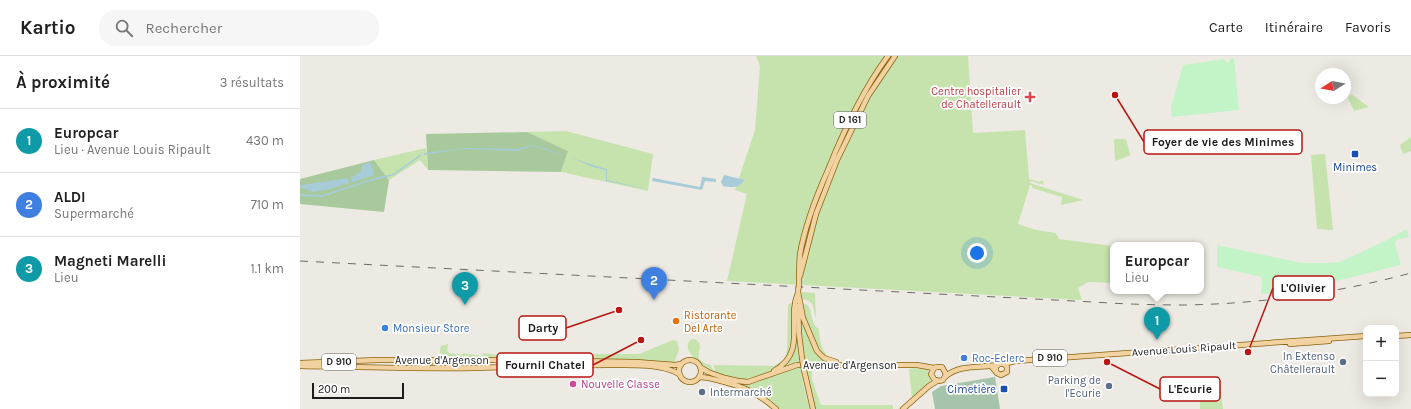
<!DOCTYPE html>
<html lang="fr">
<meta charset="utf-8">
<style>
body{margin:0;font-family:Karla,sans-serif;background:#f6f6f6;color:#222}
.controls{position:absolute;right:12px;bottom:12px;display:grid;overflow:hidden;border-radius:8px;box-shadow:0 4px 16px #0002}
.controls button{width:36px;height:36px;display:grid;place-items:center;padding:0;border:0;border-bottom:1px solid #e0e0e0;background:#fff;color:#222;font:20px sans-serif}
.compass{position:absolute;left:1015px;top:12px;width:36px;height:36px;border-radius:50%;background:#fff;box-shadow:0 4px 16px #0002;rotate:259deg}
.scale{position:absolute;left:12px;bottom:10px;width:92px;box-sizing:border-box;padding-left:4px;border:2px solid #1c1c1c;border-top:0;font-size:11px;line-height:14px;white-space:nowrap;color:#1c1c1c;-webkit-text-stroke:3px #fff;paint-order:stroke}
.you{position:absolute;left:677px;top:197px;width:14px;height:14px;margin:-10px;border:3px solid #fff;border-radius:50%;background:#1a73e8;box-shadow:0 0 0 6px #1a73e833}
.badge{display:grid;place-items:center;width:26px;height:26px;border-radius:50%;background:#111827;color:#fff;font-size:13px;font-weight:700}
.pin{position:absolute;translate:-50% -33px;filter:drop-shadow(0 1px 2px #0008)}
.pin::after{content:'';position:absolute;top:21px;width:14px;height:12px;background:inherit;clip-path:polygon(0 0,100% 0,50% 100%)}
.popup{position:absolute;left:810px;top:186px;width:94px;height:52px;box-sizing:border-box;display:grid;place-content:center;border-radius:8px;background:#fff;filter:drop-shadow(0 1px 3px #0005);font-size:13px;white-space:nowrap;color:#767676}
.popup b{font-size:15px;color:#222}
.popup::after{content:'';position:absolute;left:50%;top:100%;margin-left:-8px;border:8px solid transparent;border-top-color:#fff}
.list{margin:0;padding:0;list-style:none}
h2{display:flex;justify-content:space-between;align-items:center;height:52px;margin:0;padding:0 16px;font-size:17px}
h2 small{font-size:13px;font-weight:400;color:#767676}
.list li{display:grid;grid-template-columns:26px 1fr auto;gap:12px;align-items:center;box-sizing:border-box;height:64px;padding:0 16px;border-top:1px solid #e0e0e0}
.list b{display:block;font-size:15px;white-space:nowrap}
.list p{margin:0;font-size:13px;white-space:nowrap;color:#767676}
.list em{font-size:13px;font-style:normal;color:#767676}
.icon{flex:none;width:22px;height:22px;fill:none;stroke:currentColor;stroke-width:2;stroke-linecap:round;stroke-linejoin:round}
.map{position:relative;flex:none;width:1111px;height:353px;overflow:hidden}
header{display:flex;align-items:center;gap:24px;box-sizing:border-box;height:56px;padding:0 20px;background:#fff;border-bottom:1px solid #e0e0e0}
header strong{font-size:19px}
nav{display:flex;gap:22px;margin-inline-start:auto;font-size:14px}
.search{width:280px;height:36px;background:#f6f6f6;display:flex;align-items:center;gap:10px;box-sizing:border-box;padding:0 14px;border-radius:16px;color:#767676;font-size:15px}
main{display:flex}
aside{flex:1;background:#fff}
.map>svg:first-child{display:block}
.grass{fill:#c6e3ad}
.forest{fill:#a7c99b}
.cemetery{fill:#a6c4ac}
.park{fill:#c3f4c8}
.water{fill:#a7cbd7}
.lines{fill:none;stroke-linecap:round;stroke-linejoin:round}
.primary-casing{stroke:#88630d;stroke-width:6}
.primary{stroke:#f3d2a2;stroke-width:4.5}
.rail{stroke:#6a6a6a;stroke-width:1;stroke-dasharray:8 8;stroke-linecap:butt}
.primary-bridge-casing{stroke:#88630d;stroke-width:6;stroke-linecap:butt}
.primary-bridge{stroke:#f3d2a2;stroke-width:4.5}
.health-dot{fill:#e0444e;stroke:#fff;stroke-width:1.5}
.transit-dot{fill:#1a4fb4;stroke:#fff;stroke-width:1.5}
.food-dot{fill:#e8710a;stroke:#fff;stroke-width:1.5}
.shop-dot{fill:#3f7fe0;stroke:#fff;stroke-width:1.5}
.service-dot{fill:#5c6f8a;stroke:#fff;stroke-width:1.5}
.hotel-dot{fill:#d1479c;stroke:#fff;stroke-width:1.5}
.labels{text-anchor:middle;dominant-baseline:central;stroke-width:3.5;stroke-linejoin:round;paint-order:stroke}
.shield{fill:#fff;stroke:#606060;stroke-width:1}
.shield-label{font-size:10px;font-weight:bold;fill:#1c1c1c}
.health-label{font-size:11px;fill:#be3a42;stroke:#fff;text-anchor:end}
.transit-label{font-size:11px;fill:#164399;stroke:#fff}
.food-label{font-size:11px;fill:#c56008;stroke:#fff;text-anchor:start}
.shop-label{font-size:11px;fill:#366cbe;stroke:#fff;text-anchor:start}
.street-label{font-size:11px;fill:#1c1c1c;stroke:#fff}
.service-label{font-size:11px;fill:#4e5e75;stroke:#fff;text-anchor:end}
.hotel-label{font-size:11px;fill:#b23c85;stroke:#fff;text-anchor:start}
.leader{fill:none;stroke:#b71612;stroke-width:1.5}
.callout-dot{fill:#b71612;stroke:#fff;stroke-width:1.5}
.callout{fill:#fff;stroke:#b71612;stroke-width:1.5}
.callout-label{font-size:12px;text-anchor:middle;font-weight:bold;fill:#1c1c1c}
</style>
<header>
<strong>Kartio</strong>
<div class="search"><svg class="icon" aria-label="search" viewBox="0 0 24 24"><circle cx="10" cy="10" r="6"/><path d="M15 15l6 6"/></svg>Rechercher</div>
<nav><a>Carte</a><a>Itinéraire</a><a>Favoris</a></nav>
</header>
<main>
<aside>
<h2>À proximité<small>3 résultats</small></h2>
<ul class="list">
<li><span class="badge" style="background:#0f9aa8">1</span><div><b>Europcar</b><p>Lieu · Avenue Louis Ripault</p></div><em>430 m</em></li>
<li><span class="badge" style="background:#3f7fe0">2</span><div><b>ALDI</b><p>Supermarché</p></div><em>710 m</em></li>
<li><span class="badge" style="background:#0f9aa8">3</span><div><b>Magneti Marelli</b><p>Lieu</p></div><em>1.1 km</em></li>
</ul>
</aside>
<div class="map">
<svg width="1111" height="353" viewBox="0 0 1111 353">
<rect width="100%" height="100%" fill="#edeae3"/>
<path class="grass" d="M456 0H668L673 77 725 74 729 123 739 126 743 124 744 129 730 125V127L783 144 761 149 762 141 732 132V129H730L718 168 736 174 756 177 759 183 813 190V227L788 226 778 232 782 244 427 225 447 138 435 134 455 74 460 10Z
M1051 38 1069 51 1054 55 1048 42Z
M266 75 353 98 348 135 261 116 268 95 227 76Z
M1111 81V95L1103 98 1100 89Z
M814 83H826L830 98 829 100 815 105Z
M126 92 128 114 120 104 89 124 74 104Z
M1025 98 1033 174 1017 173 1011 99Z
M502 236 515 237 516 262C512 252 516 245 502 243Z
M491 247H493C493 261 495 283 490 296 484 311 460 323 444 323 435 323 423 319 415 316L414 309 474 310 485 303 487 294 488 249Z
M502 247C515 248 508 267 519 273 519 282 522 298 531 302 534 303 538 303 541 304 537 304 532 305 528 303 514 295 504 262 502 247Z
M496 253 500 307 493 308 480 314 489 306 494 295Z
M500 254 521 301 528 306H505L501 276Z
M391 283H395C409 291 386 304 411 309L413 315C410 314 406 313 404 311 401 309 400 306 397 304 391 299 383 291 391 283Z
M373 284 377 285 379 294 374 307 165 302 143 300C139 297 140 294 141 290L148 288 147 294 149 297 162 299 163 297 182 300 183 297 210 301H292V298H339Z
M499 311 501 312 504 331 510 353H478C466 342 456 334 441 329L458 326 487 313Z
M506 312H512V323L521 349H593V353H515Z
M615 312 628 314 631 326 604 350 600 353H598L612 342 609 313Z
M900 336H921L923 353H900Z"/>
<path class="forest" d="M227 76 268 95 261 116 128 114 126 78Z
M74 104 89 124 84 156 0 148V123Z"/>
<path class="cemetery" d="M695 321 700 353H635L632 336 641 330Z"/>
<path class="park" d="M934 2 939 54 872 61 871 51 883 9 925 3 926 6H930V3Z
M988 77 991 82 990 86 957 93 956 81Z
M1107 173 1109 181 1096 184 1095 187 1101 209C1055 220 1008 234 961 238L962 221 917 211V189L1002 207H1027L1040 206 1083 186Z"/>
<path class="water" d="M232 89C258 95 282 107 307 113V124L347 133 306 125V114L293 111 270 101 233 90 218 95 161 93 124 99V97L164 92 218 93Z
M121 98V100L94 119 64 127 22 141 0 140V138L22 139 78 121 93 118Z
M68 107 71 108 74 119 54 126H52L51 121 61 116 62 109Z
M424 119 445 124C438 132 433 132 423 130L421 126Z
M402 121 416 123V126L405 125 402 134 352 125 353 122 400 131Z
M48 122 49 127 30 133 12 136 0 131 1 129Z"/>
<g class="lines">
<defs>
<path id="primary" d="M500 220 516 158 537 104 568 40 595 0
M499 229C499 219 499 209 500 198 505 169 516 141 528 114 544 74 562 35 588 0
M498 236 503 262 517 295 524 302 536 306
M498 250 499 278 502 302
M1096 280 1111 279
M990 288 1029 285
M379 315a11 11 0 1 1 22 0a11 11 0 1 1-22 0Z
M0 307 78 304H201L336 306 375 309 381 308
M704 308 715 305 1066 280
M0 310C58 311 116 313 174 312 218 311 263 309 308 309 328 309 361 307 379 318
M691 310 697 317 701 319 707 316V311L704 308H699L696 311V316
M120 311 135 304
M400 311 408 316 425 322 438 325 448 326 497 309H617L634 312 637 311H642L646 318 643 324 639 325 634 323 631 318 634 312
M504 314 513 353
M474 315C508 295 486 265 498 237
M399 321C406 321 413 323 421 325 444 331 458 337 476 353
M645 321C659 308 681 312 697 309
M603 353 629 330 637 325"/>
</defs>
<use href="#primary" class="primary-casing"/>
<use href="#primary" class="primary"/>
<path class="rail" d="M0 205 793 246C823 248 853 249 883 249 960 248 1037 237 1111 217"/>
<defs>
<path id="primary-bridge" d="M498 235 499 229
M502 302 504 314"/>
</defs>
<use href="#primary-bridge" class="primary-bridge-casing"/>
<use href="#primary-bridge" class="primary-bridge"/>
</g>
<path class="health-dot" d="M728 35h4v4h4v4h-4v4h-4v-4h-4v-4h4z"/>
<g class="transit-dot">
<rect x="1051" y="94" width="8" height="8" rx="2"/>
<rect x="700" y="329" width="8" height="8" rx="2"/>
</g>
<circle class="food-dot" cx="376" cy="265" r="4"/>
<g class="shop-dot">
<circle cx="85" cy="272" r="4"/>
<circle cx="664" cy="302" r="4"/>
</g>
<g class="service-dot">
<circle cx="1043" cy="306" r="4"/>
<circle cx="809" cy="330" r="4"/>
<circle cx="402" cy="336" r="4"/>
</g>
<circle class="hotel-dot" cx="273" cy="328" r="4"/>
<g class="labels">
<g class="shield">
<rect x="534" y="56" width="32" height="16" rx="3"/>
<rect x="733" y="294" width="34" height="16" rx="3"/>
<rect x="22" y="298" width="34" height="16" rx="3"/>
</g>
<g class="shield-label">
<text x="550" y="64">D 161</text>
<text x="750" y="302">D 910</text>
<text x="39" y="306">D 910</text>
</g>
<g class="health-label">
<text x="721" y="35">Centre hospitalier<tspan x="721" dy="13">de Chatellerault</tspan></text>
</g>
<g class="transit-label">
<text x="1055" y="111">Minimes</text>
<text x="696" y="333" text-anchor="end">Cimetière</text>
</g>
<g class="food-label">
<text x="384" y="259">Ristorante<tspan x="384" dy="13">Del Arte</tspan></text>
</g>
<g class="shop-label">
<text x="93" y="272">Monsieur Store</text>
<text x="672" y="302">Roc-Eclerc</text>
</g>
<g class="street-label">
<text transform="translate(884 293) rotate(-4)">Avenue Louis Ripault</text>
<text x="142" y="304">Avenue d'Argenson</text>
<text x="550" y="309">Avenue d'Argenson</text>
</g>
<g class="service-label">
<text x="1035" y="300">In Extenso<tspan x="1035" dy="13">Châtellerault</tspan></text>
<text x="801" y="324">Parking de<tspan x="801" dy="13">l'Ecurie</tspan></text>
<text x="410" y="336" text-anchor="start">Intermarché</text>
</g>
<g class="hotel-label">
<text x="281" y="328">Nouvelle Classe</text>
</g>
</g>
<path class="leader" d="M815 39L844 86M948 296L973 232M319 254L266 272M341 284L293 309M807 306L860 333"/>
<g class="callout-dot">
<circle cx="815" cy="39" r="4"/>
<circle cx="948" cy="296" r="4"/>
<circle cx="319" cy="254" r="4"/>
<circle cx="341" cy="284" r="4"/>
<circle cx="807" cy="306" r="4"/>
</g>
<g class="callout">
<rect x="844" y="74" width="158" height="24" rx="4"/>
<rect x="973" y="220" width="61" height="24" rx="4"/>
<rect x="219" y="260" width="47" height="24" rx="4"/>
<rect x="197" y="297" width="96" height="24" rx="4"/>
<rect x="860" y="321" width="60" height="24" rx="4"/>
</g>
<g class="callout-label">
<text x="923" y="90">Foyer de vie des Minimes</text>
<text x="1003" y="236">L'Olivier</text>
<text x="243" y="276">Darty</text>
<text x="245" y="313">Fournil Chatel</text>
<text x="890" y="337">L'Ecurie</text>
</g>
</svg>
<div class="controls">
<button>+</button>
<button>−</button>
</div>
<svg class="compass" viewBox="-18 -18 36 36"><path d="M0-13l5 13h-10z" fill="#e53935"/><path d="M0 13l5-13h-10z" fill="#767676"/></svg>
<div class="scale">200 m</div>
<div class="you"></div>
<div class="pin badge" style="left:857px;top:284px;background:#0f9aa8">1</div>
<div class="popup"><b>Europcar</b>Lieu</div>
<div class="pin badge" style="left:354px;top:244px;background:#3f7fe0">2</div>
<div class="pin badge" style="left:165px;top:249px;background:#0f9aa8">3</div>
</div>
</main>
